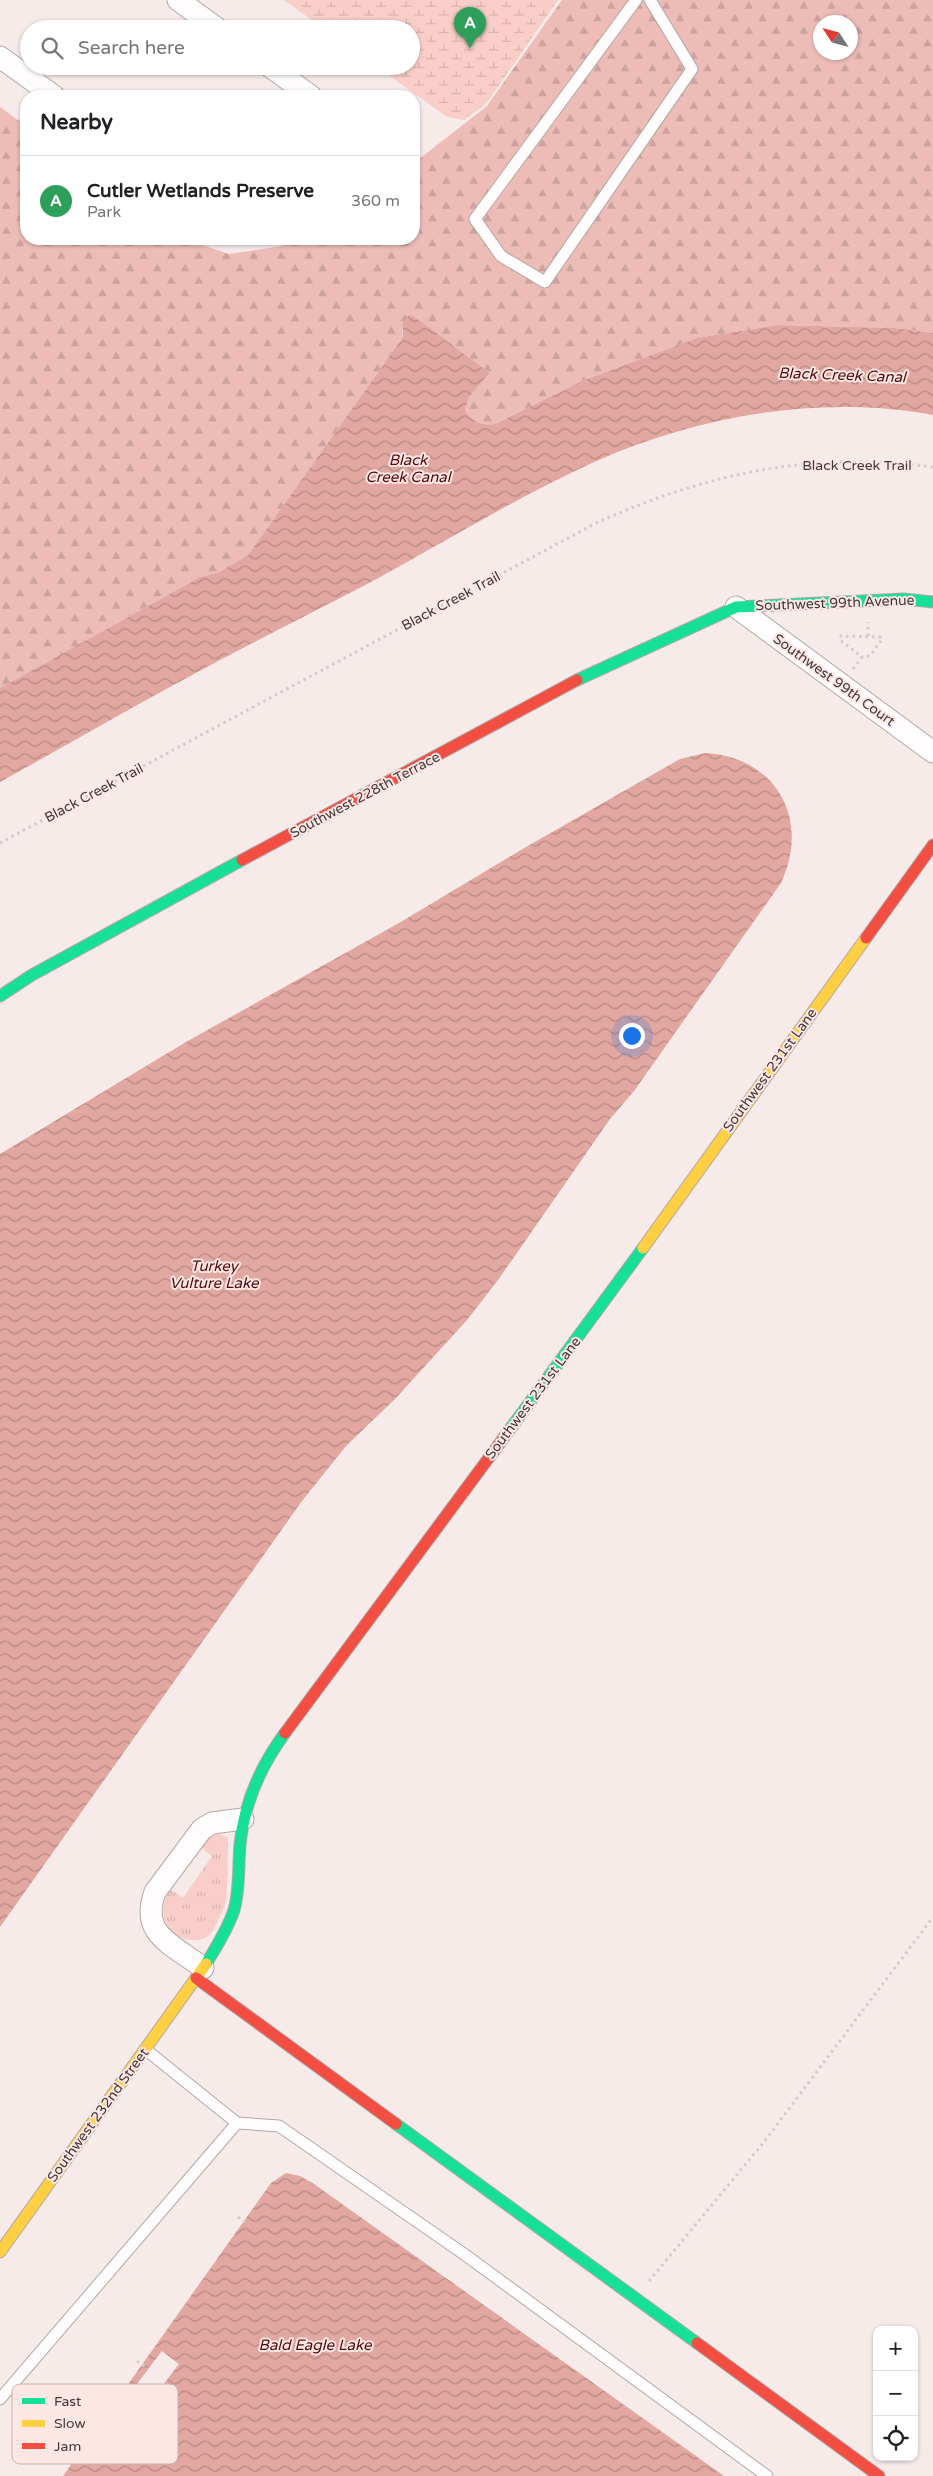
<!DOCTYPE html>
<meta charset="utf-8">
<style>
body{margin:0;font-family:"Varela Round",sans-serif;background:#f2f2f2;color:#202124}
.controls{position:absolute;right:15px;bottom:15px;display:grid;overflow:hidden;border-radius:10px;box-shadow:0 1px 4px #0004}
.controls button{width:45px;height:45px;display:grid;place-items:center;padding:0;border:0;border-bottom:1px solid #e0e0e0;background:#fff;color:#202124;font:25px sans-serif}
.compass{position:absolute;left:813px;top:15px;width:45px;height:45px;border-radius:50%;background:#fff;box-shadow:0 1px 4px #0004;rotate:306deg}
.you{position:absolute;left:631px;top:1035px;width:18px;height:18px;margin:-12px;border:4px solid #fff;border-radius:50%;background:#1a73e8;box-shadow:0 0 0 8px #1a73e833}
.badge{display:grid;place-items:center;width:32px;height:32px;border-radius:50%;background:#ea580c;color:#fff;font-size:16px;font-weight:700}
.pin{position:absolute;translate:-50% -41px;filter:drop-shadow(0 1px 2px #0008)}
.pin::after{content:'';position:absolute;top:26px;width:18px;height:15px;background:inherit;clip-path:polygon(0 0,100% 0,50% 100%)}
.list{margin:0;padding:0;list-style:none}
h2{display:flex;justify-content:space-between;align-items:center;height:65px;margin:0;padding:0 20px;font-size:21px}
h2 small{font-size:16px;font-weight:400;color:#757577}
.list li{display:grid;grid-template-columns:32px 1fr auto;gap:15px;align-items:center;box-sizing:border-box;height:90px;padding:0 20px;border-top:1px solid #e0e0e0}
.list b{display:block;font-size:19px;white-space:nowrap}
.list p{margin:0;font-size:16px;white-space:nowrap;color:#757577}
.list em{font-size:16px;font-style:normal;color:#757577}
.icon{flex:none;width:28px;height:28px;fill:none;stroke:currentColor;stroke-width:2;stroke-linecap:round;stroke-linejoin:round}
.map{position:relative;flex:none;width:933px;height:2476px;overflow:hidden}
.search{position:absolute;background:#fff;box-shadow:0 1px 4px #0004;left:20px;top:20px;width:400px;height:55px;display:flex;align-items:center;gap:12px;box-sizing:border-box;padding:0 18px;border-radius:28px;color:#757577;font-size:19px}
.panel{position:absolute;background:#fff;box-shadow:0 1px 4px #0004;left:20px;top:90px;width:400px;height:155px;border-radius:20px}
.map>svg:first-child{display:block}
.grass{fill:url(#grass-tufts)}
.forest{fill:url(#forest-firs);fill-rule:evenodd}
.wetland{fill:url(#wetland-marsh)}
.water{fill:url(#water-waves)}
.pier{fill:#f7ebea}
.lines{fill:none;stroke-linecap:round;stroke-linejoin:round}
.lane-casing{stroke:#b1a8a7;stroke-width:13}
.street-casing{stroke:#b1a8a7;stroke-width:23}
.fast-casing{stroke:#b1a8a7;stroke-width:13}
.slow-casing{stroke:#b1a8a7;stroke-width:13}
.jam-casing{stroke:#b1a8a7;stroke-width:13}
.path{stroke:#d0cccc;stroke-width:3;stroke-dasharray:2.5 4;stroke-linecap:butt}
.lane{stroke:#fefcfc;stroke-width:11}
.street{stroke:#fefcfc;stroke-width:21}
.fast{stroke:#16e098;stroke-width:11}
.slow{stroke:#ffcf43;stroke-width:11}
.jam{stroke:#f24e42;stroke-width:11}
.labels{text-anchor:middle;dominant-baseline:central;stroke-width:4;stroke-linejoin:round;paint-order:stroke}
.street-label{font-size:14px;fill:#423a39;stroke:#fce7e5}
.water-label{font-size:15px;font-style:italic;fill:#510a0a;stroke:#fce7e5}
.key{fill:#fce7e5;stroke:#c4b3b1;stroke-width:1}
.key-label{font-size:14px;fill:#423a39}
</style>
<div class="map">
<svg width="933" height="2476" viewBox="0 0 933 2476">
<defs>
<pattern id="grass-tufts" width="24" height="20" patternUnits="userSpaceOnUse" patternTransform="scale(1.25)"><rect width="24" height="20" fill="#facec8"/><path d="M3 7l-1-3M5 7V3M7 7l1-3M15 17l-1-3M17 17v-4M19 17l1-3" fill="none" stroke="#d8b2ad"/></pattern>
<pattern id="forest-firs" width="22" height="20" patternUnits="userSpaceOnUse" patternTransform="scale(1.25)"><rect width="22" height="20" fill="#edbcb6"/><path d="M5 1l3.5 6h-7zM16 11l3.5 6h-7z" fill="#cca29d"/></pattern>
<pattern id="wetland-marsh" width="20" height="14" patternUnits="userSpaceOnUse" patternTransform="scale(1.25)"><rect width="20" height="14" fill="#facec8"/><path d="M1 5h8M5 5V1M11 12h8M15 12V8" fill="none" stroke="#d8b2ad"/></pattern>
<pattern id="water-waves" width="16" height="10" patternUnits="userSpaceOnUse" patternTransform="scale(1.25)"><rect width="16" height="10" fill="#e1a7a0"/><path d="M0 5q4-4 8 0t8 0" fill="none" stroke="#b88983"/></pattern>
</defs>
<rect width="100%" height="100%" fill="#f7ebea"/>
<path class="grass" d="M218 1833 228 1838C227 1856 229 1889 225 1905 222 1912 216 1926 211 1933 195 1953 145 1930 170 1889L183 1898 212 1856 200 1847 206 1839Z"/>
<path class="forest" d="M562 0H933V333L896 328 778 325 697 338 584 380 495 424C483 426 471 422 465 410L469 397 490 373 469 359 402 329 403 337 248 555 219 572 200 577 0 688V107L26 126V239H184L229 254 282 246 296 239H414V163L487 106ZM820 22H850V52H820Z"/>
<path class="wetland" d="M284 0H558L486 104 464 120 447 117 376 66H411V29H324Z"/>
<path class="water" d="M409 315 413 316C440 334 463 355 490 373L469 397 465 410C471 422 483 426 495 424L584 380 697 338 778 325 896 328 933 333V415C820 394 696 416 592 463 516 498 444 542 371 582 316 611 261 638 207 667 137 704 69 744 0 782V688L200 577 219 572 248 555 403 337V323Z
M705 753C776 757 811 819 781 883L634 1091 610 1119 498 1280 467 1320 395 1399 346 1446 302 1501 0 1927V1154L186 1042 399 923 526 847 680 759Z
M286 2173 300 2176 314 2184 724 2476H63L261 2197 271 2183Z"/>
<path class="pier" d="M162 2351 179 2364 150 2402 133 2389Z"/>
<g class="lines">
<defs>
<path id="lane" d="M636 0 475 219 501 256 545 282 692 69 650 0
M145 2049 237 2123 279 2126 464 2254 767 2476
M0 2399 237 2123"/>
<path id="street" d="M178 0 218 29
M0 57 54 96
M269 66 311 96
M736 607 933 752
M203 1968C174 1945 139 1935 155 1892L202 1829 212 1823 243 1819"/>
<path id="fast" d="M577 680 736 607 904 599 933 602
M0 996 32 975 242 860
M505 1436 643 1248
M206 1964C216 1947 228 1929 234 1910 240 1889 238 1867 240 1845 244 1803 260 1767 285 1733
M396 2124 697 2343"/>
<path id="slow" d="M643 1248 866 938
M0 2252 206 1964"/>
<path id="jam" d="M242 860 577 680
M866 938 933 845
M285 1733 505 1436
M196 1978 396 2124
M697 2343 879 2476"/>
</defs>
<use href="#lane" class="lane-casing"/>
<use href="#street" class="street-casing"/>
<use href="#fast" class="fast-casing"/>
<use href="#slow" class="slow-casing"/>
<use href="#jam" class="jam-casing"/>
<path class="path" d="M868 636V622
M853 669 862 657 840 640 841 636 881 637 882 639 870 656 862 657
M0 843 598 522C709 473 811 451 933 467
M238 2217 249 2225
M649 2281 764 2142 933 1917
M137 2361 148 2369
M132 2408 141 2395"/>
<use href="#lane" class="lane"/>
<use href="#street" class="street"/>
<use href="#fast" class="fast"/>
<use href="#slow" class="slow"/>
<use href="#jam" class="jam"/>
</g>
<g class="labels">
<g class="street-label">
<text x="857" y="465">Black Creek Trail</text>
<text transform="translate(451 601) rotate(-28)">Black Creek Trail</text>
<text transform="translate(835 603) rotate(-2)">Southwest 99th Avenue</text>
<text transform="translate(834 680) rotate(36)">Southwest 99th Court</text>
<text transform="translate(94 793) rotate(-28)">Black Creek Trail</text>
<text transform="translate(365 795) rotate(-28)">Southwest 228th Terrace</text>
<text transform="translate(770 1070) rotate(-54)">Southwest 231st Lane</text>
<text transform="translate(533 1398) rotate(-53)">Southwest 231st Lane</text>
<text transform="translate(98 2115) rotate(-54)">Southwest 232nd Street</text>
</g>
<g class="water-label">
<text transform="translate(842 375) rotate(2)">Black Creek Canal</text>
<text x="408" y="460">Black<tspan x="408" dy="17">Creek Canal</tspan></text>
<text x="214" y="1266">Turkey<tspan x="214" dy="17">Vulture Lake</tspan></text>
<text x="315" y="2345">Bald Eagle Lake</text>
</g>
</g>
<rect x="12" y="2384" width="166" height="80" rx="8" class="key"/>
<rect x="22" y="2398" width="23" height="6" fill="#16e098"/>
<rect x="22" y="2420" width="23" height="7" fill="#ffcf43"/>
<rect x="22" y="2443" width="23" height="6" fill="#f24e42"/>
<g class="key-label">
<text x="54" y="2406">Fast</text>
<text x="54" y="2428">Slow</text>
<text x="54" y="2451">Jam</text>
</g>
</svg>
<div class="controls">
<button>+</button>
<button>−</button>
<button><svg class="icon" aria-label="locate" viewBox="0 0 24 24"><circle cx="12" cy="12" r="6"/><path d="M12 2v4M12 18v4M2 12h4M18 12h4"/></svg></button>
</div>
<svg class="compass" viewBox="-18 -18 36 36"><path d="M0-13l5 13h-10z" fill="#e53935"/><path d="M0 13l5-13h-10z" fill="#757577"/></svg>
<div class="you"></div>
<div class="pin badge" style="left:470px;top:48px;background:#2e9e5b">A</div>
<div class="search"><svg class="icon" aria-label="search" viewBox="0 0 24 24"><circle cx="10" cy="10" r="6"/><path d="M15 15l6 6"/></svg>Search here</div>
<section class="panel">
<h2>Nearby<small></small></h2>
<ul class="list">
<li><span class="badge" style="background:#2e9e5b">A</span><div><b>Cutler Wetlands Preserve</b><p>Park</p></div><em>360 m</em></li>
</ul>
</section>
</div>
